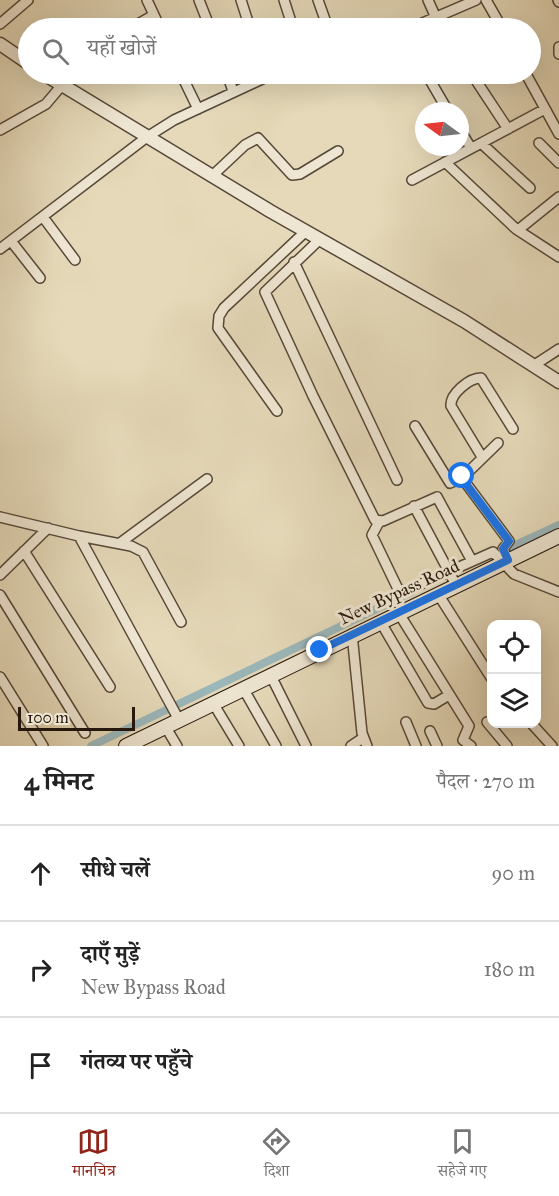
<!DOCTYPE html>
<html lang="hi">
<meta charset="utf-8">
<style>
body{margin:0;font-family:"IM FELL Great Primer","Noto Serif Devanagari",serif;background:#f6f6f6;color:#222}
.controls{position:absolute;right:18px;bottom:18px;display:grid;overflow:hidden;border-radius:12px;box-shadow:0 6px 24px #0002}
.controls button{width:54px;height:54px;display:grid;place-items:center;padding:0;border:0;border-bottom:2px solid #e0e0e0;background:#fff;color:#222;font:30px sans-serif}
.compass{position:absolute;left:415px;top:102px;width:54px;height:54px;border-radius:50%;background:#fff;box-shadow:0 6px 24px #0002;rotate:285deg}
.scale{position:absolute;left:18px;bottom:15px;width:117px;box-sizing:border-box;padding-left:6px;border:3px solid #27180d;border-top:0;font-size:16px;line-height:21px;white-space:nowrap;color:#27180d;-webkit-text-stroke:4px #eee6d2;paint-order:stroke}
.stop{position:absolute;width:18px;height:18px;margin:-14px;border:4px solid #1a73e8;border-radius:50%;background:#fff}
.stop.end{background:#1a73e8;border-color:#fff;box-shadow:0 2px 6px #0008}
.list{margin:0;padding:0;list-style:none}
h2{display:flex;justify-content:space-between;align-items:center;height:78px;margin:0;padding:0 24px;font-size:26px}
h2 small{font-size:20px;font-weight:400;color:#767676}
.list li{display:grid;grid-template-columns:39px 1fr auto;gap:18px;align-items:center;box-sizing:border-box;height:96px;padding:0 24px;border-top:2px solid #e0e0e0}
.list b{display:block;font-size:22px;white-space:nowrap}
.list p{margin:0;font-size:20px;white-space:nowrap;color:#767676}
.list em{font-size:20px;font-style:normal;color:#767676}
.icon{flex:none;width:33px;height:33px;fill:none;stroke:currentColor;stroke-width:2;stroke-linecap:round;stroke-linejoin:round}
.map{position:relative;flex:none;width:559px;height:746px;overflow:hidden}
.search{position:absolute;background:#fff;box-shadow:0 6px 24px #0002;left:18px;right:18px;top:18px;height:66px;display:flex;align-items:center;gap:15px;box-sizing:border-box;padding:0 21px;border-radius:33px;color:#767676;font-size:22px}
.sheet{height:366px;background:#fff}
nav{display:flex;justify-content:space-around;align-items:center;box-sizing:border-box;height:84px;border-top:2px solid #e0e0e0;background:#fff;font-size:16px;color:#767676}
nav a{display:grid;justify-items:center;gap:3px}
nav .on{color:#8f2418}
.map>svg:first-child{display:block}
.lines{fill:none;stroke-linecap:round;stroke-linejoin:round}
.canal{stroke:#9bb7ba;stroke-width:8}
.minor-casing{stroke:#564838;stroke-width:12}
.tertiary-casing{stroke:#564838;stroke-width:15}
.secondary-casing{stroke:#27180d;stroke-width:16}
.minor{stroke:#eee6d2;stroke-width:9}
.tertiary{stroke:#eee6d2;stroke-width:12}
.secondary{stroke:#eee6d2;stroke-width:14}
.route{stroke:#1a73e8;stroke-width:8}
.labels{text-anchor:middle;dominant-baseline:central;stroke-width:6;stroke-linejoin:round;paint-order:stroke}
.street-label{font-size:18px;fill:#27180d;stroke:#eee6d2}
</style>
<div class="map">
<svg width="559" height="746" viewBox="0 0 559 746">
<rect width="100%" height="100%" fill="#e5d9b9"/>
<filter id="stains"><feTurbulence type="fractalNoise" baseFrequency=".00333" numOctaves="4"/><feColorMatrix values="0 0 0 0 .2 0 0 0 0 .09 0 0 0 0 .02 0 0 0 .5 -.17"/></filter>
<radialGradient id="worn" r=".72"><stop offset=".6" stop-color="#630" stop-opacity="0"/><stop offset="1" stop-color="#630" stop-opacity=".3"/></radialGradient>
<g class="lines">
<path class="canal" d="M500 552 559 525
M91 746 412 592"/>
<defs>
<path id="minor" d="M147 0 160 28
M199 0 210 28
M241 0 250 28
M284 0 293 28
M318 0 328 28
M428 0 436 18
M486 0 502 28
M558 0 559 2
M0 24 28 0
M464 27 466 28
M131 28 154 15
M411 28 476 0
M559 47V54
M181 74 198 109
M227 74 233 91
M484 74 477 78V82L508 129
M526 74 559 134
M427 75 448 111
M0 130 46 104 62 85
M460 130 471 148
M481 143 530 188
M539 143 559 163
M445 162 516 229 559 257
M212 176 245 145 258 138 292 175 300 174 338 151
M412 180 545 109
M43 217 75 260
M518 230 559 197
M319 240 265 292 313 396 375 520 383 521 437 497 472 561
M11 241 40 278
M0 249 147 137 174 120 273 74
M294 262 397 480
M536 364 559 349
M277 411 218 328 219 316 224 308 305 232
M415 426 450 483 462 478
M498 443 462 478 509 541 503 549 508 560
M482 457 451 406C450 394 469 378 481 378L513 429
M414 506 456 585
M0 517 79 536 179 720
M379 522 372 535 397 587 403 592 493 552 514 574 559 592
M79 536 131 546 143 552 181 622
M120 543 207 479
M24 551 110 687
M0 575 48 528
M438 594 492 679
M0 595 85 733
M398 612 469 726 463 740 471 746
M380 621 428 703 434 704 449 695
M352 634 362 733 367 746
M270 674 306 746
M0 677 43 746
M243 688 276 746
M213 703 239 746
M406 722 416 746
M487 722 507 746
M532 724 552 746
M165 726 177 746
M430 731 437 746
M351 746 363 738"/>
<path id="tertiary" d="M0 44 28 63
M44 74 270 211 464 321 559 382"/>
<path id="secondary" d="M126 746 559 536"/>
</defs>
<use href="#minor" class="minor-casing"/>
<use href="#tertiary" class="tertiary-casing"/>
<use href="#secondary" class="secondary-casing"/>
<use href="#minor" class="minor"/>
<use href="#tertiary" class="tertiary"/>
<use href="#secondary" class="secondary"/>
</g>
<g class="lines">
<path class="route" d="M320 650 508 560 503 549 509 541 463 480 462 476"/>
</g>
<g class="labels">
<g class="street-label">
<text transform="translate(399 592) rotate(-25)">New Bypass Road</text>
</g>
</g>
<rect width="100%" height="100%" filter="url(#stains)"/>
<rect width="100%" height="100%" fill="url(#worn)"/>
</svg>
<div class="controls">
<button><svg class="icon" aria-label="locate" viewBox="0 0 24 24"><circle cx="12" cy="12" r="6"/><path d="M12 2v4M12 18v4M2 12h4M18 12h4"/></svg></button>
<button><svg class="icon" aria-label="layers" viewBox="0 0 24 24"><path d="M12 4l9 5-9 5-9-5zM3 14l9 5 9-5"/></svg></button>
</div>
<svg class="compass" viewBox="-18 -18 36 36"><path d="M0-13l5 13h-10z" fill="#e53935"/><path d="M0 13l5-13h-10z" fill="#767676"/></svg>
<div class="scale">100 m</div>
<div class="stop" style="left:462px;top:476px"></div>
<div class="stop end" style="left:320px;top:650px"></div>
<div class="search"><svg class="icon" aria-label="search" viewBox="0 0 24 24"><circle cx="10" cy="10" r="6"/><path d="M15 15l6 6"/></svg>यहाँ खोजें</div>
</div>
<section class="sheet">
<h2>4 मिनट<small>पैदल · 270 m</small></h2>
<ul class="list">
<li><svg class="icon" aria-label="ahead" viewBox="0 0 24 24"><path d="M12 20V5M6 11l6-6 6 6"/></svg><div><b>सीधे चलें</b></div><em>90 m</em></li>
<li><svg class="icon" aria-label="right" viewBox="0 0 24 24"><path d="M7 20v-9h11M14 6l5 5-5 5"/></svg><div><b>दाएँ मुड़ें</b><p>New Bypass Road</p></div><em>180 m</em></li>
<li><svg class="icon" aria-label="arrive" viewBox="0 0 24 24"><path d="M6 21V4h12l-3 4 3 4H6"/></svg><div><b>गंतव्य पर पहुँचे</b></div></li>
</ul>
</section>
<nav>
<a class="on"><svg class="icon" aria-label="map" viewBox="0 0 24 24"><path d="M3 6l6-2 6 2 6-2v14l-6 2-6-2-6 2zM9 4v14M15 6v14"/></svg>मानचित्र</a>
<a><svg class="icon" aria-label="directions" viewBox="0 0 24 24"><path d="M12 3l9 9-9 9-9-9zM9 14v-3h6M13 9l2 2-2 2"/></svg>दिशा</a>
<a><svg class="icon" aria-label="saved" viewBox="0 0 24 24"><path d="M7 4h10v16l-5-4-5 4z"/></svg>सहेजे गए</a>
</nav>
